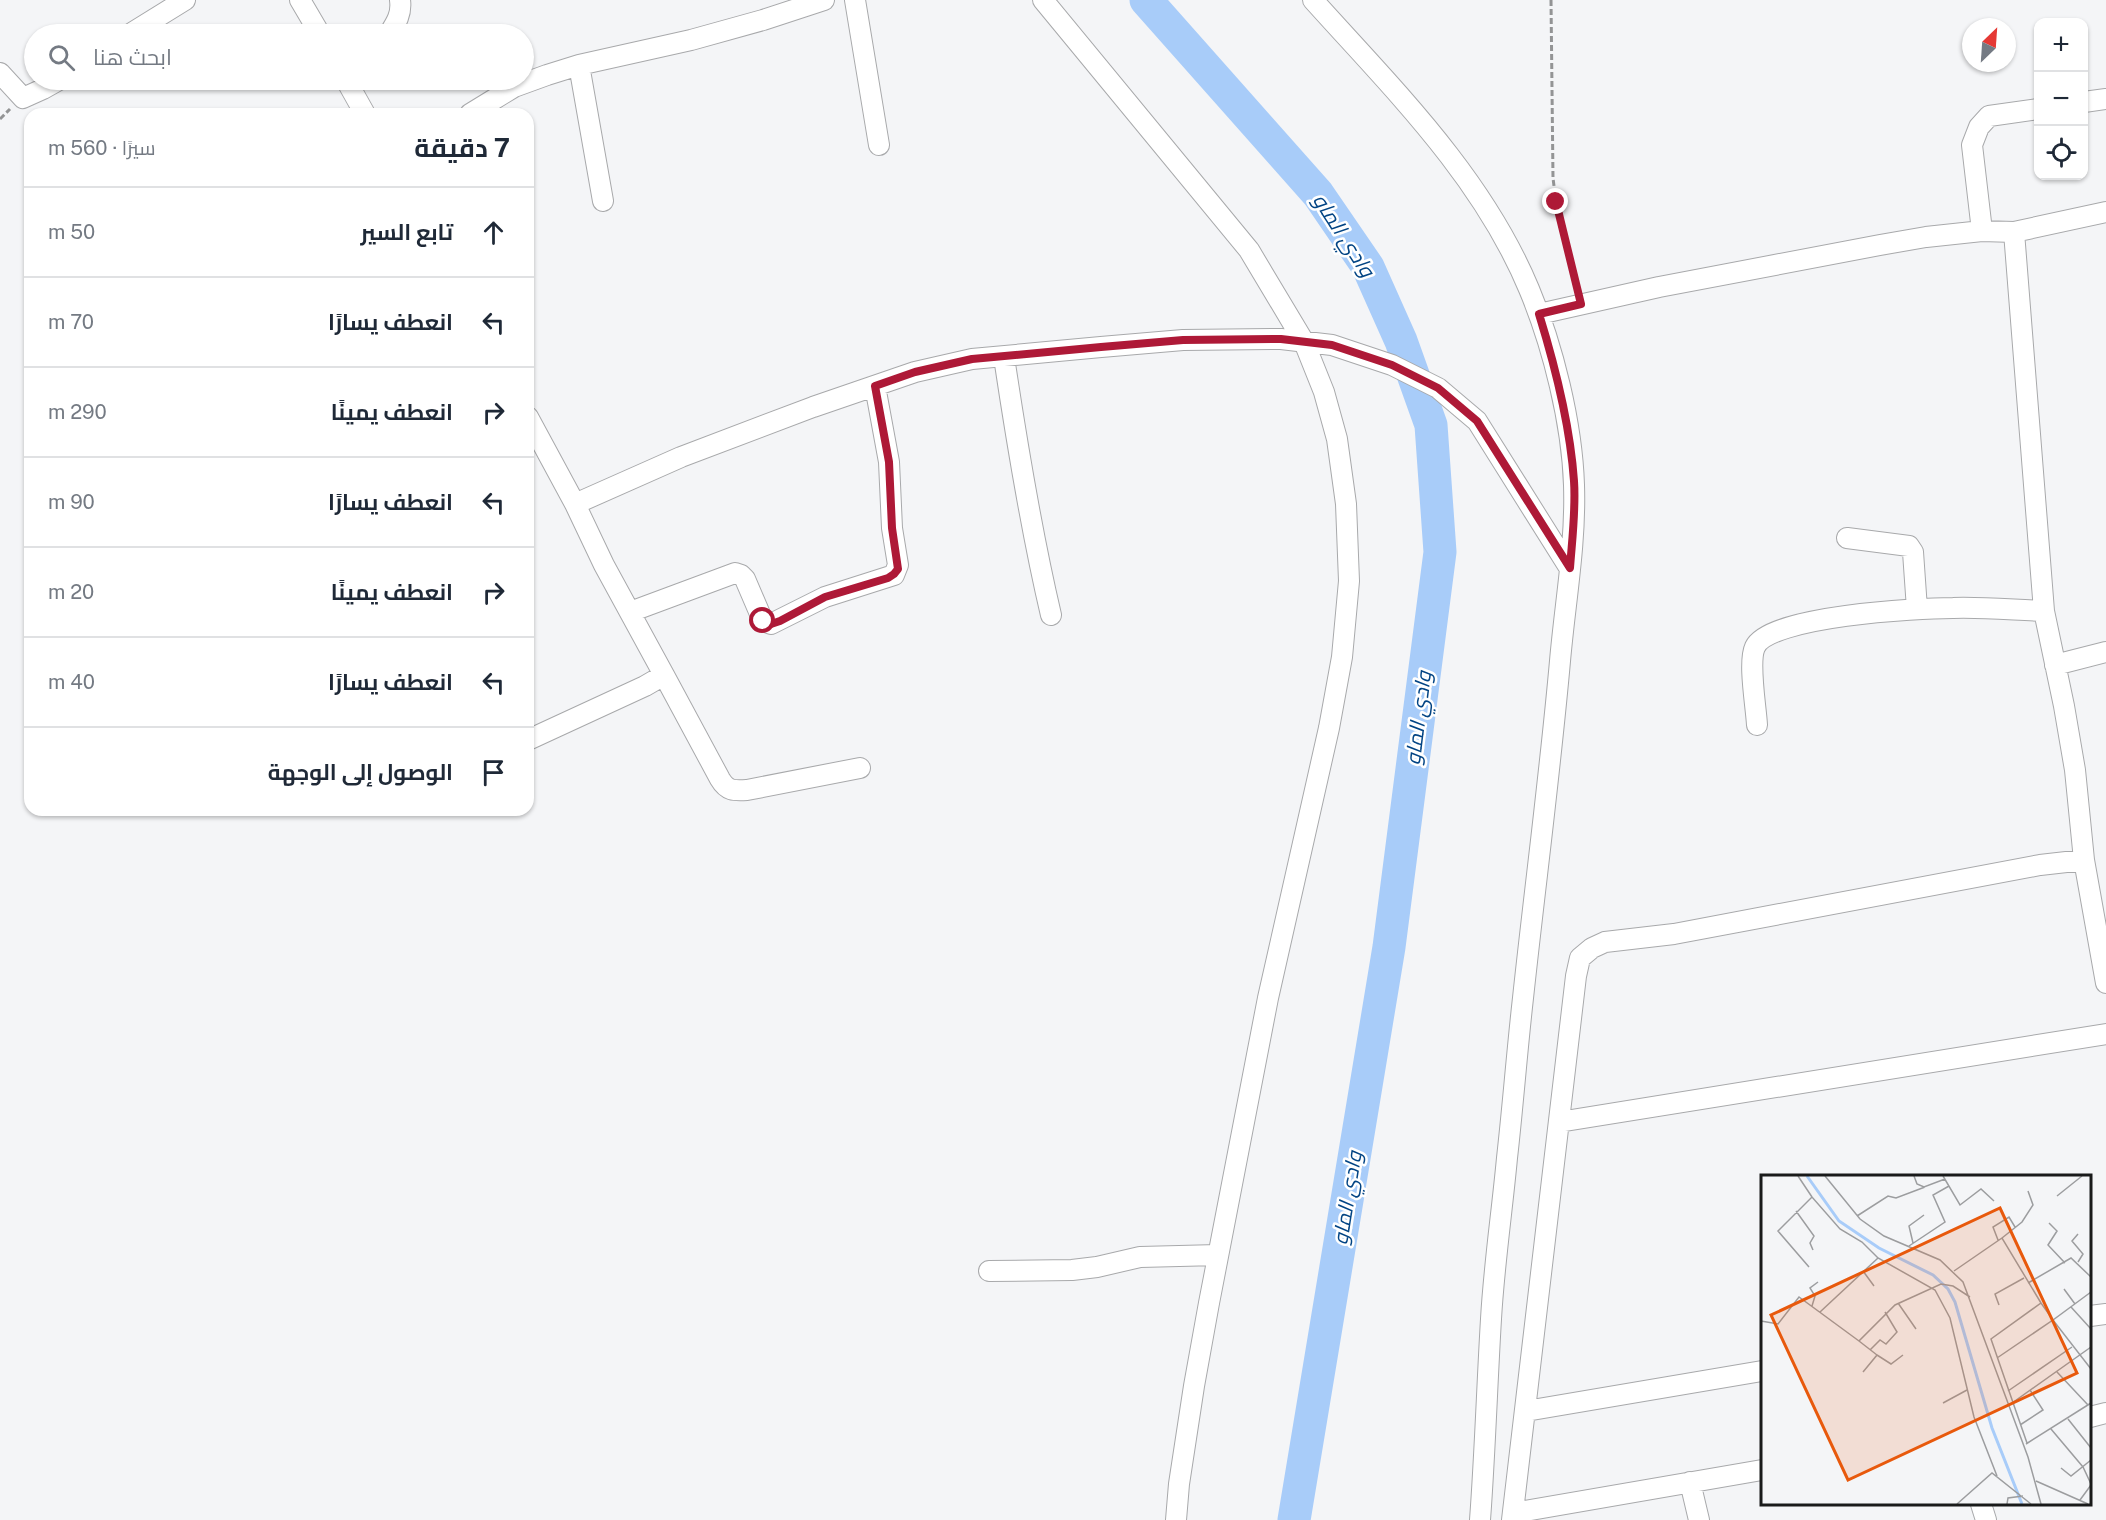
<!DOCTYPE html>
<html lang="ar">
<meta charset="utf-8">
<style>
body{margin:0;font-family:"Public Sans",Cairo,sans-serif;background:#f2f2f3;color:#1f2937;direction:rtl}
.controls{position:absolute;right:18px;top:18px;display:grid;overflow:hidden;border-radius:12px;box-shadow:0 2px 4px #0004}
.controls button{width:54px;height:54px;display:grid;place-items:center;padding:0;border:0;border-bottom:2px solid #e0e1e3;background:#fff;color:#1f2937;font:30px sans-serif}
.compass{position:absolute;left:1962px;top:18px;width:54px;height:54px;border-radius:50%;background:#fff;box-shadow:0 2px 4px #0004;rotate:25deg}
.stop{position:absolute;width:18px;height:18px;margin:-14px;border:4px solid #ae1937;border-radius:50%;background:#fff}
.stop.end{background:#ae1937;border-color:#fff;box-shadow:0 2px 6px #0008}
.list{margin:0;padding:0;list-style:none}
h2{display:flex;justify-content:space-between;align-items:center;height:78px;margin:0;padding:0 24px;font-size:26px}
h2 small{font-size:20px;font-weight:400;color:#747a83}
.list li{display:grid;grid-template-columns:39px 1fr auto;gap:18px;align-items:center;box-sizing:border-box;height:90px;padding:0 24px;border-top:2px solid #e0e1e3}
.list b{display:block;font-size:22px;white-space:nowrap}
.list em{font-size:20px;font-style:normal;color:#747a83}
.icon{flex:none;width:33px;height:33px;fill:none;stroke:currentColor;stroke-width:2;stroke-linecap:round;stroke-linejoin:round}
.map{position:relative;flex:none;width:2106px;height:1520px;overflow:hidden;direction:ltr}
.search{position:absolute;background:#fff;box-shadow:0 2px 4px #0004;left:24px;top:24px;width:510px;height:66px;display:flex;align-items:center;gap:15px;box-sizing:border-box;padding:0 21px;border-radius:33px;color:#747a83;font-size:22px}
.panel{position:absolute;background:#fff;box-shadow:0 2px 4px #0004;left:24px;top:108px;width:510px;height:708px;border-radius:18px;direction:rtl}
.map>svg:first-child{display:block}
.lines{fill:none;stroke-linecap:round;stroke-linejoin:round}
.river{stroke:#a8ccf9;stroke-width:33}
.street-casing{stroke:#a8a9ab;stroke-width:22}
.path{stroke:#939495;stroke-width:3;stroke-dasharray:6 3;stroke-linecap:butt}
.street{stroke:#fff;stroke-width:20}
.route{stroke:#ae1937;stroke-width:8}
.labels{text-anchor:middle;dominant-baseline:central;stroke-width:5;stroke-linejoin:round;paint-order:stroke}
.water-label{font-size:21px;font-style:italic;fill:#024484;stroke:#fff}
.inset-river{fill:none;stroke:#a8ccf9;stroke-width:3}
.inset-road{fill:none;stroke:#9c9d9f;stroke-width:1.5}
.view{fill:#e8590c;fill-opacity:0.15;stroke:#e8590c;stroke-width:3}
.inset-edge{fill:none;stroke:#191a1a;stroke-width:3}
</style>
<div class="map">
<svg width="2106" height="1520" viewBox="0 0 2106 1520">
<rect width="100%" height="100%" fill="#f4f5f7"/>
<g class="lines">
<path class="river" d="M1146 0 1318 194 1368 267 1401 341 1431 425 1440 552 1389 947 1294 1520"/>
<defs>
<path id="street" d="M300 0 320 34
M855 0 879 145
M1043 0 1249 250 1304 342 1324 392 1337 439 1346 504 1349 581 1342 657 1329 728 1268 998 1209 1303 1194 1386 1179 1484 1176 1520
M1313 0C1393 89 1482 176 1529 289 1553 346 1572 423 1574 485 1576 544 1565 603 1560 661 1550 774 1535 886 1523 998 1517 1051 1513 1105 1507 1158 1502 1212 1494 1265 1491 1319 1487 1386 1485 1453 1480 1520
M130 34 185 0
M389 34C396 23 402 14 400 0
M579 65 603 201
M0 73 23 98 43 89 59 80
M346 80 365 114
M2084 102 2106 99
M470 114 514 87 547 75 579 65 691 40 763 20 824 0
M1982 231 1972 145 1979 127 1989 116 2038 109
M2014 232 2106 212
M1539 314 1659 287 1880 245 1926 237 1982 231 2014 232 2044 611 2064 706 2075 770 2084 860
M1004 357C1017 444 1031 530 1051 615
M528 417 575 504
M1847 538 1909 546 1913 552 1917 609
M630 612 735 573 741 575 745 579 763 621 771 624 825 597 894 575 898 565 892 528 889 462 875 386
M2055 665 2106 652
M664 675 720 779C727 791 734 791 747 790L860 768
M1757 725C1756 706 1748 662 1755 647 1769 616 1918 608 1953 608 1983 607 2014 610 2044 611
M528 740 645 686 664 675 604 565 575 504 681 457 813 407 915 372 972 359 1101 347 1183 340 1281 339 1332 345 1392 365 1438 388 1477 421 1570 569
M1559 1122 2106 1034
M989 1271 1072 1270 1097 1267 1140 1257 1218 1255
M2090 1316 2106 1314
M1526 1411 1762 1371
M2090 1417 2106 1413
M1690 1482 1699 1520
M1981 1504 1986 1520
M1513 1513 1762 1470
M1512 1520 1576 976 1580 958 1592 948 1605 942 1674 934 2040 865 2084 860 2106 983"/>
</defs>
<use href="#street" class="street-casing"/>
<path class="path" d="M1551 0 1553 178 1556 202 1576 286
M0 119 10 109"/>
<use href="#street" class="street"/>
</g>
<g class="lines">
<path class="route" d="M763 621 771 624 780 621 825 597 888 578 894 574 898 569 892 528 889 462 875 386 915 372 972 359 1101 347 1183 340 1281 339 1332 345 1392 365 1438 388 1477 421 1570 568C1572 540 1576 510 1574 481 1570 424 1556 369 1539 314L1581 304 1556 202"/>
</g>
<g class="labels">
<g class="water-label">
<text transform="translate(1344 235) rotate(57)">وادي الماو</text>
<text transform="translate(1418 718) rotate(-83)">وادي الماو</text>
<text transform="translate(1347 1198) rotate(-81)">وادي الماو</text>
</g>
</g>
<g transform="translate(1761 1175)">
<rect width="330" height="330" fill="#f4f5f7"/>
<path class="inset-river" d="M46 1 78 46 118 73 172 100 187 114 194 127 231 253 261 329"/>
<path class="inset-road" d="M37 1 51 22M64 1 99 44 123 61 179 85 202 107 267 282 280 329M153 1 156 9 163 12 184 4M182 1 199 30 220 14 233 26M296 21 321 1M35 36 53 61 49 68 52 75M96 41 127 21 135 23 164 12M288 48 296 56 287 70 304 88M317 59 311 66 322 79 317 87M241 63 261 47 272 30 267 16M237 65 232 52 248 42 254 52M152 68 148 51 163 40M148 71 184 47 172 20 188 11M48 92 17 56 51 22 79 54 101 67 117 83 174 115 189 143 213 242 236 301M102 96 113 111M193 96 241 63 280 128M267 108 310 83 330 102M303 114 314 129M137 128 155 154M238 130 234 119 263 103M51 131 54 121 49 113 57 107M310 132 330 154M59 137 117 83M0 146 17 149 38 122 98 166M109 175 119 165 125 169 136 157 124 137M116 180 130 189 142 180M236 183 292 145 330 194M102 197 116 180 98 166 134 130 180 109 192 111 209 122M296 197 327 230M247 216 311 172M182 228 206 215M251 228 330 172M307 244 330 273M259 250 282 235 269 215M290 254 322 292 330 309M266 268 230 164 280 128 292 145 330 117M265 269 330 228M300 293 310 301 330 285M275 306 327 329M319 325 330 310M196 329 231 298 270 329M246 329 247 323 262 321"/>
<path class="view" d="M239 33 316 198 87 305 10 140Z"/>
<rect width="330" height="330" class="inset-edge"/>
</g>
</svg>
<div class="controls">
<button>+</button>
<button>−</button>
<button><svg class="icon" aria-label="locate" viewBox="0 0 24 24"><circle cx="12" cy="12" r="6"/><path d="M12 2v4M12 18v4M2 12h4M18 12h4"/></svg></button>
</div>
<svg class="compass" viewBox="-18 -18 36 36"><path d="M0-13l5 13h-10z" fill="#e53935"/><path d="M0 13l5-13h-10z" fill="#747a83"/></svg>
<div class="stop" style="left:763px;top:621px"></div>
<div class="stop end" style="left:1556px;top:202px"></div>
<div class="search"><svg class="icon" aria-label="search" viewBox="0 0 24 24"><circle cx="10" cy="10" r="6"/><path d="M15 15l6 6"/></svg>ابحث هنا</div>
<section class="panel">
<h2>7 دقيقة<small>سيرًا · 560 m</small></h2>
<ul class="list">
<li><svg class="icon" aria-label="ahead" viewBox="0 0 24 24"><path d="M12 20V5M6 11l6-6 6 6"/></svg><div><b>تابع السير</b></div><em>50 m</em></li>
<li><svg class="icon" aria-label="left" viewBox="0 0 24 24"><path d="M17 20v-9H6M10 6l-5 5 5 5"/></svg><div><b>انعطف يسارًا</b></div><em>70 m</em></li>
<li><svg class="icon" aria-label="right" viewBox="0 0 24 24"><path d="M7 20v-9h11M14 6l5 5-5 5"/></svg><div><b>انعطف يمينًا</b></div><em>290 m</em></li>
<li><svg class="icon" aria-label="left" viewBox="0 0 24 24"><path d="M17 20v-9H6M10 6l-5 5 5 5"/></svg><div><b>انعطف يسارًا</b></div><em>90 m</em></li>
<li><svg class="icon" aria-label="right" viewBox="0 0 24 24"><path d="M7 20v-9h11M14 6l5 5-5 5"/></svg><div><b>انعطف يمينًا</b></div><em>20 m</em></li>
<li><svg class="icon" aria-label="left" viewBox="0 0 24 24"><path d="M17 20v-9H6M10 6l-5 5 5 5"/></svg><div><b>انعطف يسارًا</b></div><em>40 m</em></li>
<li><svg class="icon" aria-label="arrive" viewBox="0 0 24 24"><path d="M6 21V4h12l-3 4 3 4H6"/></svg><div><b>الوصول إلى الوجهة</b></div></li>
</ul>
</section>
</div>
